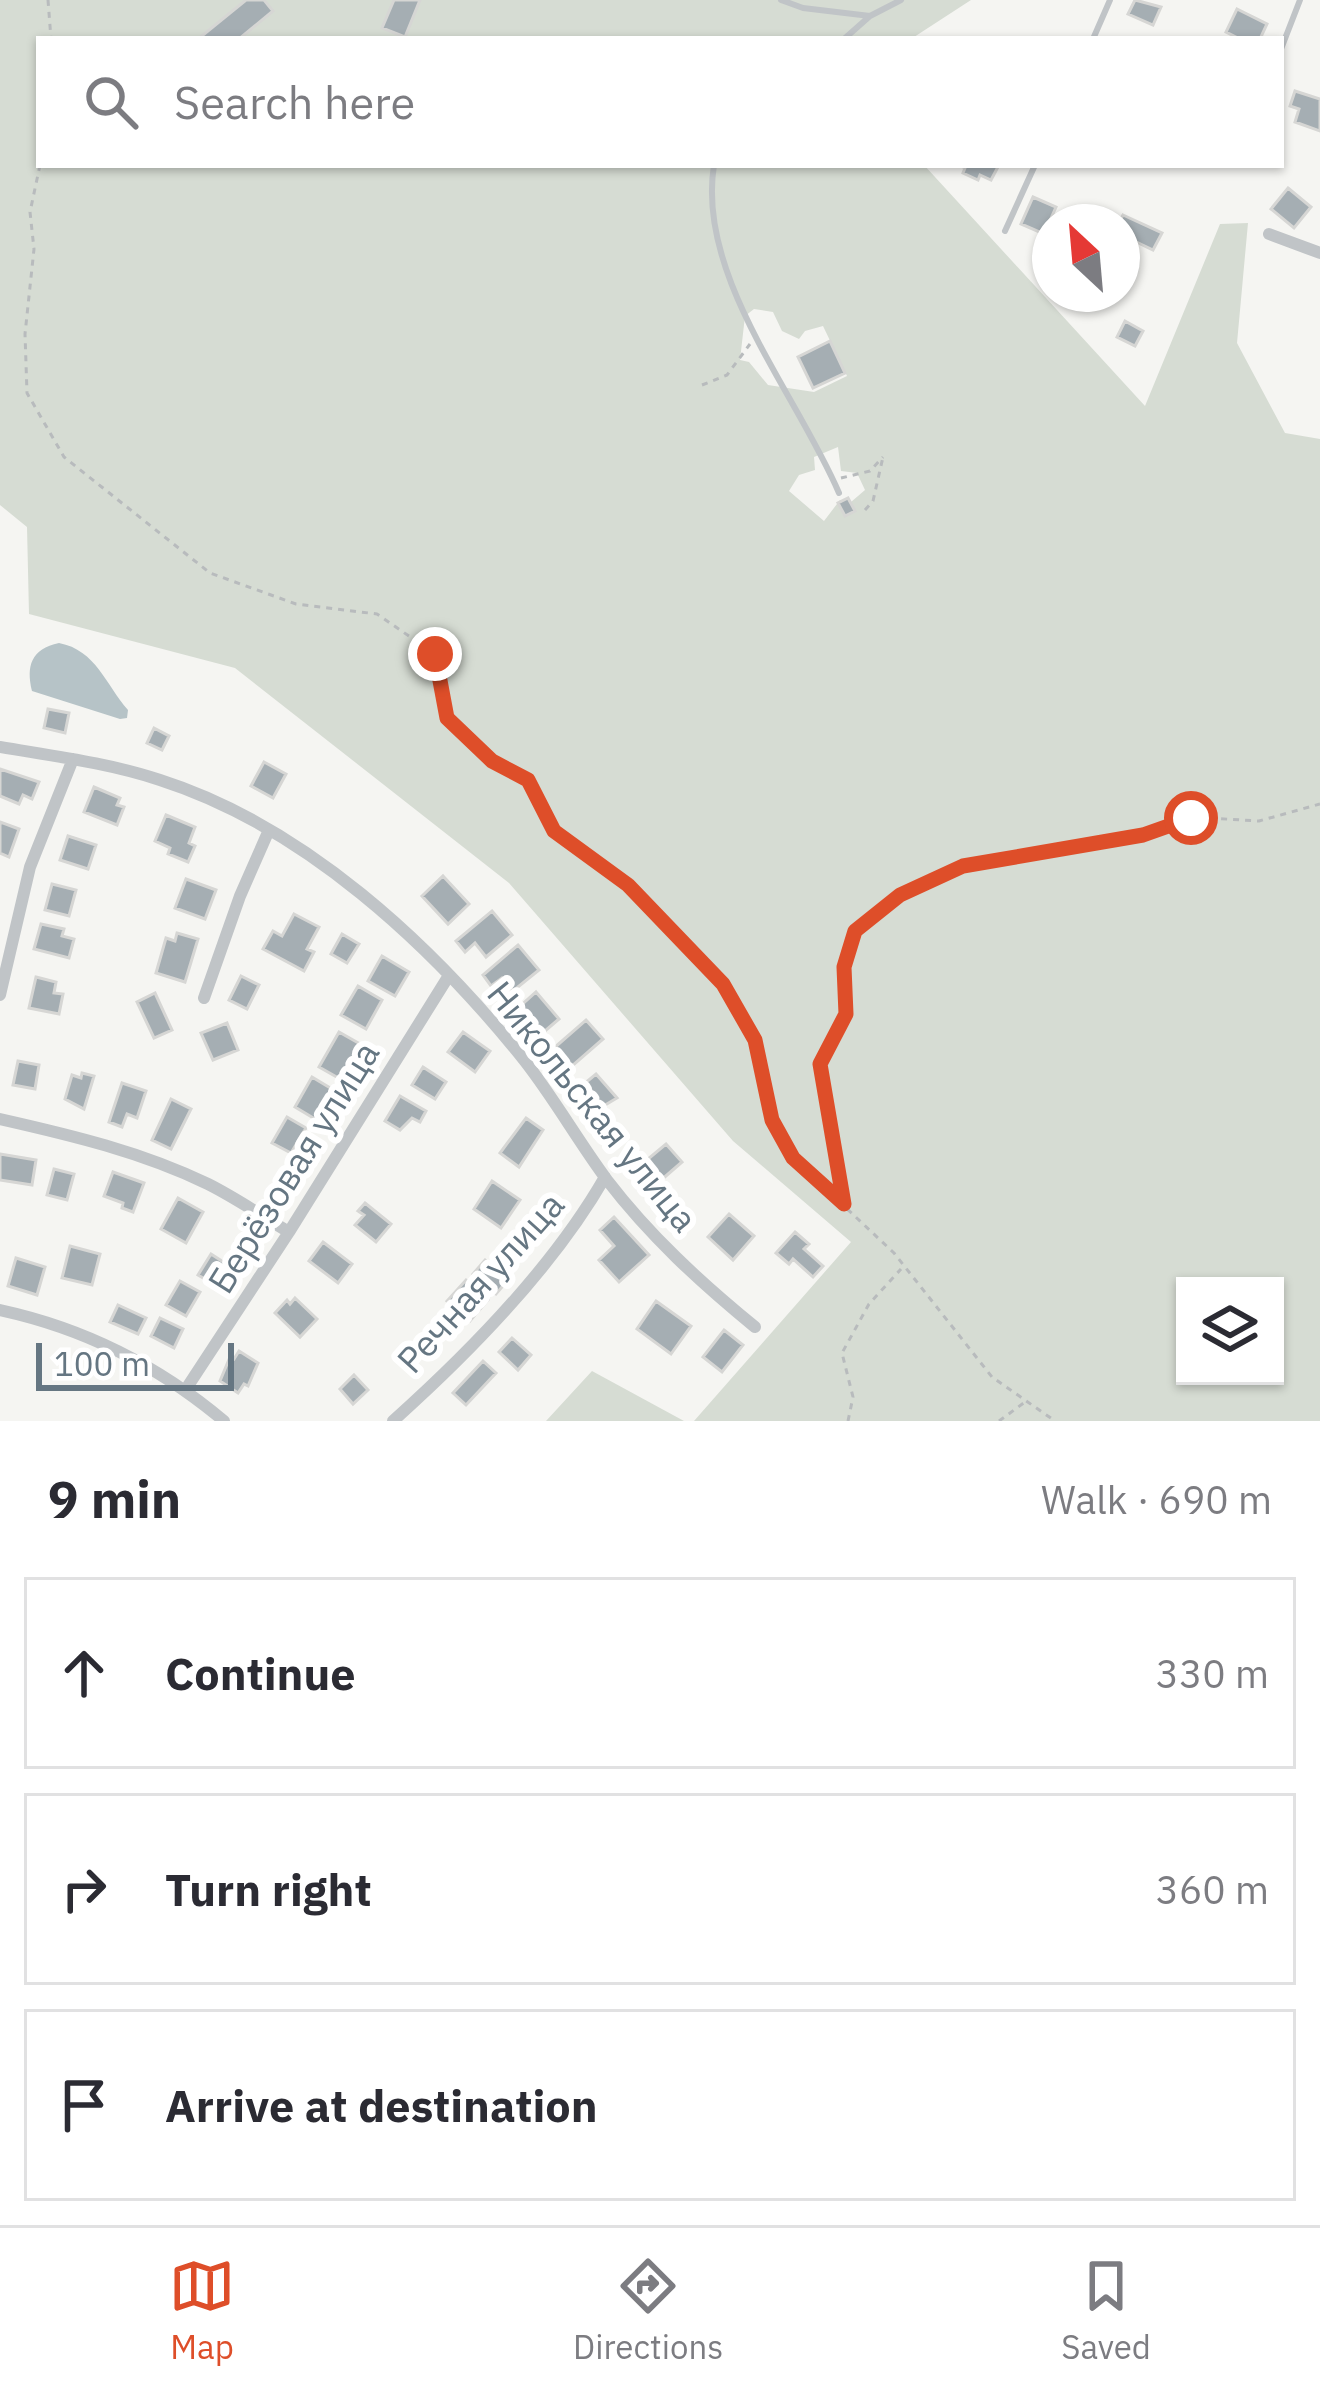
<!DOCTYPE html>
<meta charset="utf-8">
<style>
body{margin:0;font-family:"IBM Plex Sans",sans-serif;background:#f2f2f3;color:#2b2b33}
.controls{position:absolute;right:36px;bottom:36px;display:grid;overflow:hidden;border-radius:0px;box-shadow:0 3px 9px #0004}
.controls button{width:108px;height:108px;display:grid;place-items:center;padding:0;border:0;border-bottom:3px solid #e1e1e2;background:#fff;color:#2b2b33;font:60px sans-serif}
.compass{position:absolute;left:1032px;top:204px;width:108px;height:108px;border-radius:50%;background:#fff;box-shadow:0 3px 9px #0004;rotate:334deg}
.scale{position:absolute;left:36px;bottom:30px;width:198px;box-sizing:border-box;padding-left:12px;border:6px solid #657682;border-top:0;font-size:33px;line-height:42px;white-space:nowrap;color:#657682;-webkit-text-stroke:9px #fff;paint-order:stroke}
.stop{position:absolute;width:36px;height:36px;margin:-27px;border:9px solid #de4e29;border-radius:50%;background:#fff}
.stop.end{background:#de4e29;border-color:#fff;box-shadow:0 3px 12px #0008}
.list{margin:0;padding:0;list-style:none}
h2{display:flex;justify-content:space-between;align-items:center;height:156px;margin:0;padding:0 48px;font-size:51px}
h2 small{font-size:39px;font-weight:400;color:#7c7c81}
.list li{display:grid;grid-template-columns:78px 1fr auto;gap:36px;align-items:center;box-sizing:border-box;height:192px;margin:0 24px 24px;padding:0 24px;border:3px solid #e1e1e2;border-radius:0px}
.list b{display:block;font-size:45px;white-space:nowrap}
.list em{font-size:39px;font-style:normal;color:#7c7c81}
.icon{flex:none;width:66px;height:66px;fill:none;stroke:currentColor;stroke-width:2;stroke-linecap:round;stroke-linejoin:round}
.map{position:relative;flex:none;width:1320px;height:1421px;overflow:hidden}
.search{position:absolute;background:#fff;box-shadow:0 3px 9px #0004;left:36px;right:36px;top:36px;height:132px;display:flex;align-items:center;gap:30px;box-sizing:border-box;padding:0 42px;border-radius:0px;color:#7c7c81;font-size:45px}
.sheet{height:804px;background:#fff}
nav{display:flex;justify-content:space-around;align-items:center;box-sizing:border-box;height:168px;border-top:3px solid #e1e1e2;background:#fff;font-size:33px;color:#7c7c81}
nav a{display:grid;justify-items:center;gap:6px}
nav .on{color:#de4e29}
.map>svg:first-child{display:block}
.green{fill:#d6dcd3;fill-rule:evenodd}
.water{fill:#b6c3c7}
.building{fill:#a5aeb3;stroke:#d6d6d4;stroke-width:3}
.lines{fill:none;stroke-linecap:round;stroke-linejoin:round}
.path{stroke:#b8bbbd;stroke-width:3;stroke-dasharray:6 6;stroke-linecap:butt}
.service{stroke:#c0c4c7;stroke-width:6}
.minor{stroke:#c0c4c7;stroke-width:12}
.route{stroke:#de4e29;stroke-width:15}
.labels{text-anchor:middle;dominant-baseline:central;stroke-width:12;stroke-linejoin:round;paint-order:stroke}
.street-label{font-size:36px;fill:#657682;stroke:#fff}
</style>
<div class="map">
<svg width="1320" height="1421" viewBox="0 0 1320 1421">
<rect width="100%" height="100%" fill="#f5f5f2"/>
<path class="green" d="M0 0H971L911 39H39V165H924L1145 406 1220 224 1248 223 1237 343 1285 433 1320 439V1421H694L851 1242 733 1141 509 883 235 668 29 614 27 527 0 505ZM754 309 773 312 782 331 799 339 805 331 823 326 847 376 814 392 768 385 749 362 740 360 745 316ZM838 447 841 471 857 473 865 490 851 502 840 500 824 521 789 491 799 475 815 470 814 457ZM1185 1286H1275V1376H1185Z
M592 1371 684 1421H546Z"/>
<path class="water" d="M59 643C96 650 106 685 128 710L127 718 120 719 32 691C26 666 31 649 59 643Z"/>
<path class="building" d="M246 0H264L273 11 239 39H198Z
M394 0H420L405 37 382 28Z
M1135 0 1161 7 1153 25 1128 14Z
M1237 9 1267 24 1260 39H1240L1226 32Z
M1295 91 1320 99V131L1295 122 1299 109 1290 106Z
M959 165H999L991 180 980 175 978 180 963 173 965 168Z
M1288 188 1311 207 1294 228 1271 209Z
M1033 197 1056 207 1044 234 1021 224Z
M1123 215 1162 233 1153 250 1122 235 1119 222Z
M1125 321 1143 331 1135 346 1117 337Z
M830 341 845 373 813 388 798 357Z
M848 498 855 511 845 516 838 503Z
M48 709 69 713 65 733 44 728Z
M154 728 169 736 162 750 147 743Z
M264 762 286 774 273 798 251 786Z
M0 769 39 782 32 799 23 795 19 804 0 796Z
M94 787 120 798 117 805 124 807 117 825 84 812Z
M166 815 195 827 189 843 195 846 188 862 168 854 170 848 155 841Z
M0 822 19 829 9 857 0 853Z
M68 836 96 845 88 869 60 860Z
M443 876 469 904 448 924 422 896Z
M186 879 216 890 205 919 175 908Z
M52 884 76 890 69 916 45 910Z
M492 911 512 935 486 957 475 943 465 952 456 941Z
M294 914 319 927 307 949 314 952 304 971 263 949 273 931 282 936Z
M41 924 64 929 62 936 74 939 69 958 34 949Z
M177 933 198 939 185 982 156 973 166 938 175 941Z
M342 934 359 944 347 963 331 954Z
M518 945 539 970 513 991 502 978 491 986 483 975Z
M382 956 409 972 395 996 368 981Z
M241 976 259 985 247 1009 229 1000Z
M36 977 56 982 54 993 63 994 59 1014 29 1008Z
M358 986 382 1000 366 1029 341 1015Z
M536 992 559 1019 531 1043 508 1017Z
M155 993 172 1030 154 1038 137 1002Z
M586 1020 603 1039 571 1067 554 1048Z
M227 1023 238 1050 213 1060 201 1033Z
M339 1032 369 1049 349 1084 319 1067Z
M463 1032 490 1051 475 1072 448 1052Z
M18 1061 39 1065 35 1089 13 1085Z
M423 1067 446 1082 435 1099 412 1085Z
M82 1073 94 1076 84 1109 65 1099 72 1075 81 1078Z
M596 1074 617 1098 590 1114 573 1093Z
M312 1077 332 1089 315 1119 295 1107Z
M122 1083 146 1091 137 1118 127 1114 122 1127 109 1122Z
M400 1096 426 1111 420 1122 412 1118 400 1130 385 1121Z
M171 1099 191 1109 171 1149 152 1140Z
M287 1117 306 1128 291 1153 272 1143Z
M526 1118 543 1130 519 1167 500 1153Z
M666 1144 682 1162 652 1188 636 1169Z
M0 1154 36 1160 32 1185 0 1180Z
M54 1169 74 1174 67 1200 47 1195Z
M113 1172 144 1183 133 1212 122 1208 123 1203 104 1196Z
M492 1181 520 1200 501 1228 474 1209Z
M178 1198 203 1212 186 1243 161 1229Z
M365 1203 391 1224 376 1242 355 1225 364 1215 358 1211Z
M729 1214 754 1236 733 1260 708 1237Z
M614 1217 649 1255 619 1282 599 1260 614 1246 600 1230Z
M795 1232 809 1244 804 1249 823 1266 813 1277 793 1259 789 1264 776 1253Z
M323 1242 352 1264 338 1283 309 1261Z
M70 1246 100 1254 92 1285 62 1278Z
M211 1254 228 1265 215 1285 198 1275Z
M16 1258 45 1267 37 1295 8 1286Z
M485 1260 508 1280 496 1294 473 1274Z
M466 1280 488 1300 470 1321 447 1301Z
M180 1281 200 1292 186 1316 166 1305Z
M295 1298 317 1319 300 1337 275 1313 287 1300 290 1304Z
M656 1301 691 1326 671 1354 637 1329Z
M118 1305 146 1318 138 1334 110 1322Z
M160 1318 183 1329 174 1348 151 1336Z
M724 1330 743 1345 722 1372 703 1357Z
M512 1338 531 1355 518 1370 499 1352Z
M239 1351 258 1363 248 1386 244 1384 238 1393 220 1381 230 1357 234 1359Z
M483 1361 496 1373 466 1405 453 1393Z
M354 1375 368 1390 353 1404 340 1389Z"/>
<g class="lines">
<path class="path" d="M48 0 51 39
M40 165 30 212 34 249 25 334 27 393 64 457 210 573 296 604 377 614 435 654 447 718 492 761 528 780 554 831 628 885 723 984 756 1040 773 1120 793 1158 894 1253 992 1377 1055 1421
M702 385 727 375 750 344
M841 478 870 471 883 457
M865 510 873 501 883 457
M843 1202 820 1064 846 1014 844 967 855 931 900 895 963 866 1143 835 1191 817 1259 821 1320 804
M848 1421 853 1397 842 1353 869 1304 901 1269
M999 1421 1025 1402"/>
<path class="service" d="M781 0 803 8 870 16
M844 39 870 16 901 0
M1093 39 1110 0
M1281 49 1300 0
M714 165C696 276 797 394 839 493
M1005 231 1035 165"/>
<path class="minor" d="M1269 234 1320 253
M0 747C53 756 109 763 160 780 304 826 431 944 524 1060 554 1098 578 1141 607 1180 650 1236 700 1282 755 1327
M0 995 30 867 73 759
M204 998 240 896 269 830
M0 1119C71 1135 142 1152 208 1184 236 1198 262 1216 289 1232
M0 1310C83 1328 159 1366 224 1421
M186 1389 289 1232 448 977
M393 1421C469 1353 554 1266 605 1177"/>
</g>
<g class="lines">
<path class="route" d="M435 654 447 718 492 761 528 780 554 831 628 885 723 984 755 1040 772 1120 793 1158 844 1204 820 1064 846 1014 844 967 855 931 900 895 963 866 1143 835 1191 818"/>
</g>
<g class="labels">
<g class="street-label">
<text transform="translate(593 1106) rotate(51)">Никольская улица</text>
<text transform="translate(293 1167) rotate(-58)">Берёзовая улица</text>
<text transform="translate(480 1282) rotate(-48)">Речная улица</text>
</g>
</g>
</svg>
<div class="controls">
<button><svg class="icon" aria-label="layers" viewBox="0 0 24 24"><path d="M12 4l9 5-9 5-9-5zM3 14l9 5 9-5"/></svg></button>
</div>
<svg class="compass" viewBox="-18 -18 36 36"><path d="M0-13l5 13h-10z" fill="#e53935"/><path d="M0 13l5-13h-10z" fill="#7c7c81"/></svg>
<div class="scale">100 m</div>
<div class="stop" style="left:1191px;top:818px"></div>
<div class="stop end" style="left:435px;top:654px"></div>
<div class="search"><svg class="icon" aria-label="search" viewBox="0 0 24 24"><circle cx="10" cy="10" r="6"/><path d="M15 15l6 6"/></svg>Search here</div>
</div>
<section class="sheet">
<h2>9 min<small>Walk · 690 m</small></h2>
<ul class="list">
<li><svg class="icon" aria-label="ahead" viewBox="0 0 24 24"><path d="M12 20V5M6 11l6-6 6 6"/></svg><div><b>Continue</b></div><em>330 m</em></li>
<li><svg class="icon" aria-label="right" viewBox="0 0 24 24"><path d="M7 20v-9h11M14 6l5 5-5 5"/></svg><div><b>Turn right</b></div><em>360 m</em></li>
<li><svg class="icon" aria-label="arrive" viewBox="0 0 24 24"><path d="M6 21V4h12l-3 4 3 4H6"/></svg><div><b>Arrive at destination</b></div></li>
</ul>
</section>
<nav>
<a class="on"><svg class="icon" aria-label="map" viewBox="0 0 24 24"><path d="M3 6l6-2 6 2 6-2v14l-6 2-6-2-6 2zM9 4v14M15 6v14"/></svg>Map</a>
<a><svg class="icon" aria-label="directions" viewBox="0 0 24 24"><path d="M12 3l9 9-9 9-9-9zM9 14v-3h6M13 9l2 2-2 2"/></svg>Directions</a>
<a><svg class="icon" aria-label="saved" viewBox="0 0 24 24"><path d="M7 4h10v16l-5-4-5 4z"/></svg>Saved</a>
</nav>
